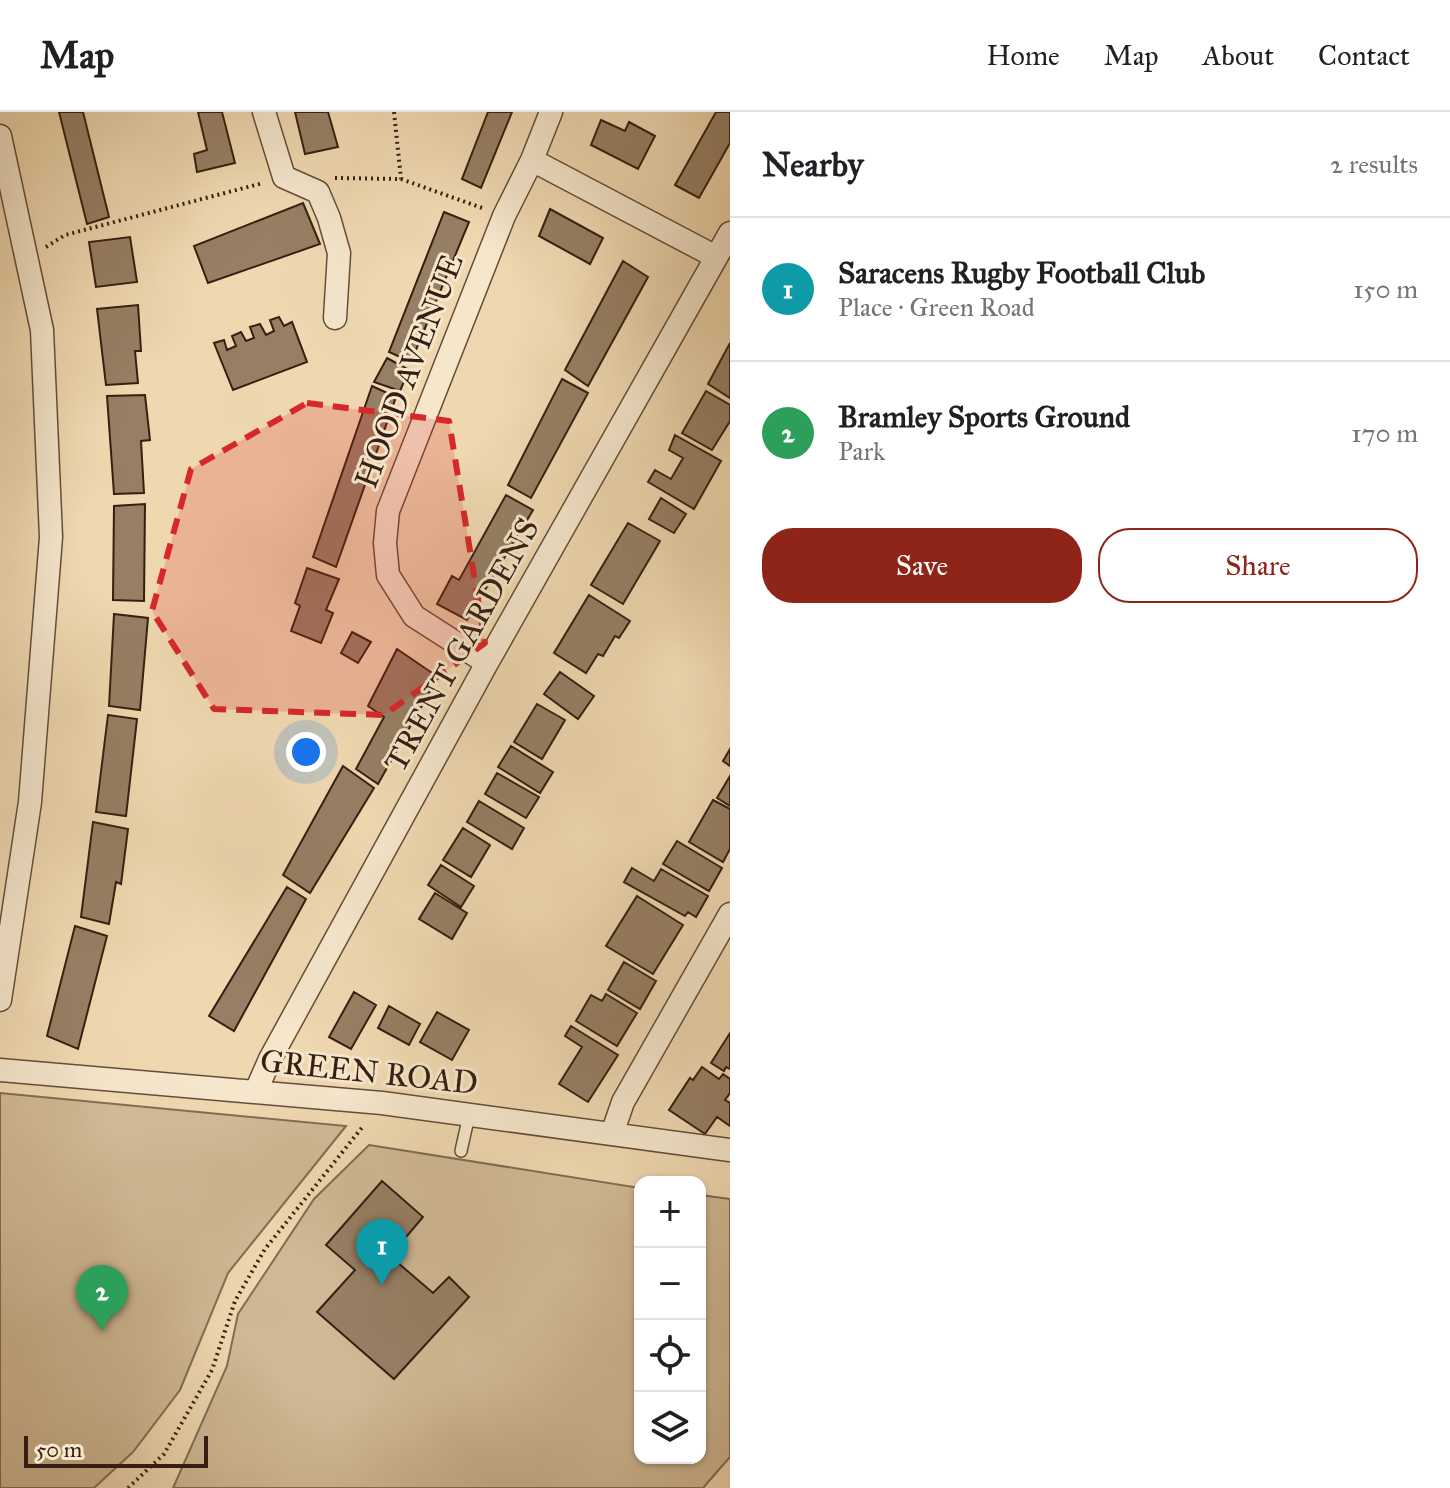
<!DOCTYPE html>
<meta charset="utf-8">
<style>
body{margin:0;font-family:"IM FELL Great Primer",serif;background:#f6f6f6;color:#202124}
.controls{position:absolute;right:24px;bottom:24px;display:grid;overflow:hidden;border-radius:16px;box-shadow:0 2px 6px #0004}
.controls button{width:72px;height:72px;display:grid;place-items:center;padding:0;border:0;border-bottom:2px solid #e0e0e0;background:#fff;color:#202124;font:40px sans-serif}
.scale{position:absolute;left:24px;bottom:20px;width:184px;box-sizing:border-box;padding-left:8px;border:4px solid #361f11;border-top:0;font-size:22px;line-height:28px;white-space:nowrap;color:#361f11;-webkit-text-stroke:6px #f5e6cc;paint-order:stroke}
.you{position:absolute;left:306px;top:640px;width:28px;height:28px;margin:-20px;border:6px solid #fff;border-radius:50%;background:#1a73e8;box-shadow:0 0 0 12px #1a73e833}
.badge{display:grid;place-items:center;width:52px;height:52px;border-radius:50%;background:#8f2418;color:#fff;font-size:26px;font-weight:700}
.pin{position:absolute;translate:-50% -66px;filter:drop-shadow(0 2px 4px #0008)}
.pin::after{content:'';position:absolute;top:42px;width:28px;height:24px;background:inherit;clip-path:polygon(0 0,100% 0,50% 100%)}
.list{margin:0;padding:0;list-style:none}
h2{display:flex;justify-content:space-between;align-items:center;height:104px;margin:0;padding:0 32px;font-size:34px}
h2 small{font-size:26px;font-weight:400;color:#757577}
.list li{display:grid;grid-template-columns:52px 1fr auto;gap:24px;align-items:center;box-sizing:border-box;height:144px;padding:0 32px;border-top:2px solid #e0e0e0}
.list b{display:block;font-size:30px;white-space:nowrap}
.list p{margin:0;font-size:26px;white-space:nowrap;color:#757577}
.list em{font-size:26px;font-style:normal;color:#757577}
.actions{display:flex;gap:16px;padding:24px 32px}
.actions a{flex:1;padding:18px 0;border:2px solid #8f2418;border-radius:32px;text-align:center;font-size:28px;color:#8f2418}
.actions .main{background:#8f2418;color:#fff}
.icon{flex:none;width:44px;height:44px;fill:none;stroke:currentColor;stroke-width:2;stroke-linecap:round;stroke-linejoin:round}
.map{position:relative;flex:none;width:730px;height:1376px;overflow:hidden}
header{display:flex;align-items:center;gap:48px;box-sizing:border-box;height:112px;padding:0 40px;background:#fff;border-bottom:2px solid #e0e0e0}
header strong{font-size:38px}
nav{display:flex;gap:44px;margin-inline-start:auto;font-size:28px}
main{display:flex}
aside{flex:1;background:#fff}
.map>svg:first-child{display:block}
.green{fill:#d0b995;stroke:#836c53;stroke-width:2}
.building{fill:#967f64;stroke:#361f11;stroke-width:2}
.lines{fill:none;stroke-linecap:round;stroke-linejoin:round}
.lane-casing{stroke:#644d39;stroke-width:14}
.street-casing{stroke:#644d39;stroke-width:25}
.path{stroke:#361f11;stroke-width:4;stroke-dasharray:2 4;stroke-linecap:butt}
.lane{stroke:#f5e6cc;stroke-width:11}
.street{stroke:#f5e6cc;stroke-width:22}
.marked{fill:#d62828;fill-opacity:0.2;stroke:#d62828;stroke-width:6;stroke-dasharray:16 10;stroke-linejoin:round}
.labels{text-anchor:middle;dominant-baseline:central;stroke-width:6;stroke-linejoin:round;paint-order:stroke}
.street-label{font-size:32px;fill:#361f11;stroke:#f5e6cc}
</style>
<header>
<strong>Map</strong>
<nav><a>Home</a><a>Map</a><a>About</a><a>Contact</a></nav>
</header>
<main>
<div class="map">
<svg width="730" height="1376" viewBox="0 0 730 1376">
<rect width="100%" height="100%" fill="#efd8b0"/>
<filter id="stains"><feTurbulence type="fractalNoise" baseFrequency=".0025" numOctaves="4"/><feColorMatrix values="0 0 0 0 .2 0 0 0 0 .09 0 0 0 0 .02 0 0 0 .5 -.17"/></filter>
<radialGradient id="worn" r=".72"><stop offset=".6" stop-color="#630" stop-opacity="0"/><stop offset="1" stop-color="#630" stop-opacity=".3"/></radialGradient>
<path class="green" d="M0 981 346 1014 228 1161 180 1278 133 1340 94 1376H0Z
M369 1033 640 1076V1346H700V1083L730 1087V1345L703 1376H173L227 1254 238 1202 314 1087Z"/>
<path class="building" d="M59 0H83L109 105 87 112Z
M198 0H222L235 51 197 60 194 42 207 38Z
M295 0H328L338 35 305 42Z
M488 0H512L481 76 462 67Z
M716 0H730V31L699 86 675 73Z
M601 8 625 19 629 10 655 24 638 57 591 33Z
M303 91 320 132 208 171 194 134Z
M550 97 603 126 590 152 539 124Z
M444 100 469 110 411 250 389 240Z
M130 125 137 170 96 175 89 130Z
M623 149 648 165 588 274 565 258Z
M138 193 141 239H135L138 271 106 273 97 197Z
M279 205 284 214 292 210 307 250 233 278 214 231 224 228 227 238 236 234 232 224 241 220 246 229 254 226 250 215 260 212 266 223 274 219 270 208Z
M730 231V286L708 272Z
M387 246 409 258 400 279 374 270Z
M562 267 588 281 531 386 508 373Z
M372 274 396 285 336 455 313 445Z
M706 279 730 293V309L712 338 682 321Z
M145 283 150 328 141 329 144 381 114 382 107 284Z
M675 323 721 349 694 397 648 370 655 358 671 367 683 346 669 338Z
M506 383 533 398 467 508 437 492 452 464 459 468Z
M661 386 686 402 674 421 649 407Z
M145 392 144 489 113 488 114 394Z
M628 411 660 429 623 492 591 473Z
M307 456 339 467 326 498 333 501 321 531 291 519 300 494 295 491Z
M589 483 630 509 619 526 615 524 603 544 598 542 586 561 554 541Z
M114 502 148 506 140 598 109 594Z
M352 520 371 530 358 551 341 541Z
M397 537 438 565 378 672 356 657 384 605 368 594Z
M560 560 594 584 578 607 544 582Z
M537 592 565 608 542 647 514 630Z
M108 603 137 607 126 704 96 700Z
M511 634 553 660 540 681 498 655Z
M730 637V654L723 649Z
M343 654 374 676 310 781 283 763Z
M497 661 539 685 526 706 485 682Z
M730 664V694L717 686Z
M713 688 730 697V737L723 750 689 730Z
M479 689 524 716 512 737 467 710Z
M93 710 128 717 121 772 116 770 109 812 81 805Z
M463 716 490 733 471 765 443 748Z
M677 729 722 756 709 779 663 752Z
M441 753 474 774 461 795 428 773Z
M632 756 654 769 661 757 708 784 696 805 688 800 685 804 624 770Z
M287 775 306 787 234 919 209 904Z
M435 781 467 801 452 827 419 807Z
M637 784 683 813 653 862 606 834Z
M75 814 107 824 78 937 47 924Z
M624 850 656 869 640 897 608 878Z
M354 880 376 893 351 937 329 925Z
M606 882 637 901 617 934 576 909 591 883 602 889Z
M389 894 420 912 409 933 378 916Z
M437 900 469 918 452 948 420 930Z
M571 914 618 943 588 990 559 972 582 935 565 924Z
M730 921V957L726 955 724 959 711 951Z
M702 955 719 967 723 962 730 967V981L725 988 730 991V1014L717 1005 705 1022 669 998 690 966 693 968Z
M382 1069 423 1105 390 1144 433 1181 449 1165 469 1185 394 1267 317 1200 355 1158 326 1133Z"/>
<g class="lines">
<defs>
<path id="lane" d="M461 1039 469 1003"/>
<path id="street" d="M264 0 284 65 318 80 329 106 339 141 335 206
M0 24 42 218 51 425 30 690 0 888
M532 48 716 145
M487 551 414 504 388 463 385 431 388 399 504 104 532 48 551 0
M0 958 382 991 730 1038
M256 979 270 947 487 551 730 121
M612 1022 623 990 730 802"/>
</defs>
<use href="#lane" class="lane-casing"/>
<use href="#street" class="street-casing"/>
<path class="path" d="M394 0 401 67
M335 66 401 67 485 97
M46 135 65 123 263 71
M128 1376 164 1342 212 1258 235 1189 265 1137 364 1013"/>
<use href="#lane" class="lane"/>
<use href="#street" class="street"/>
</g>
<path class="marked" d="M307 291 449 309 485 531 384 603 214 597 152 499 191 357Z"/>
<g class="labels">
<g class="street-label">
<text transform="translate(409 259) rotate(-69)">HOOD AVENUE</text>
<text transform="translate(462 533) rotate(-61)">TRENT GARDENS</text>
<text transform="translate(369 960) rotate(6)">GREEN ROAD</text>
</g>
</g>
<rect width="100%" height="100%" filter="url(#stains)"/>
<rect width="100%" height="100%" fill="url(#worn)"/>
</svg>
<div class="controls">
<button>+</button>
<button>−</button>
<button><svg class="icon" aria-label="locate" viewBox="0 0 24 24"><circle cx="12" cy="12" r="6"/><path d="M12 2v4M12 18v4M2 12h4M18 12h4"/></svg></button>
<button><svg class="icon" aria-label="layers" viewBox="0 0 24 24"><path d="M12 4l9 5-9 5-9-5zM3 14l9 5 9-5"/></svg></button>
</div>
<div class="scale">50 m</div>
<div class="you"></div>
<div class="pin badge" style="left:382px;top:1173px;background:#0f9aa8">1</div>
<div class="pin badge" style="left:102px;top:1219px;background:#2e9e5b">2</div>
</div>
<aside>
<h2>Nearby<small>2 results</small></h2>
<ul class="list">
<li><span class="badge" style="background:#0f9aa8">1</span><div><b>Saracens Rugby Football Club</b><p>Place · Green Road</p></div><em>150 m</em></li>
<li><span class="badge" style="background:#2e9e5b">2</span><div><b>Bramley Sports Ground</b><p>Park</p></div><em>170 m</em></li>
</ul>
<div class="actions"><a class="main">Save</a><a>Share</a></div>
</aside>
</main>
